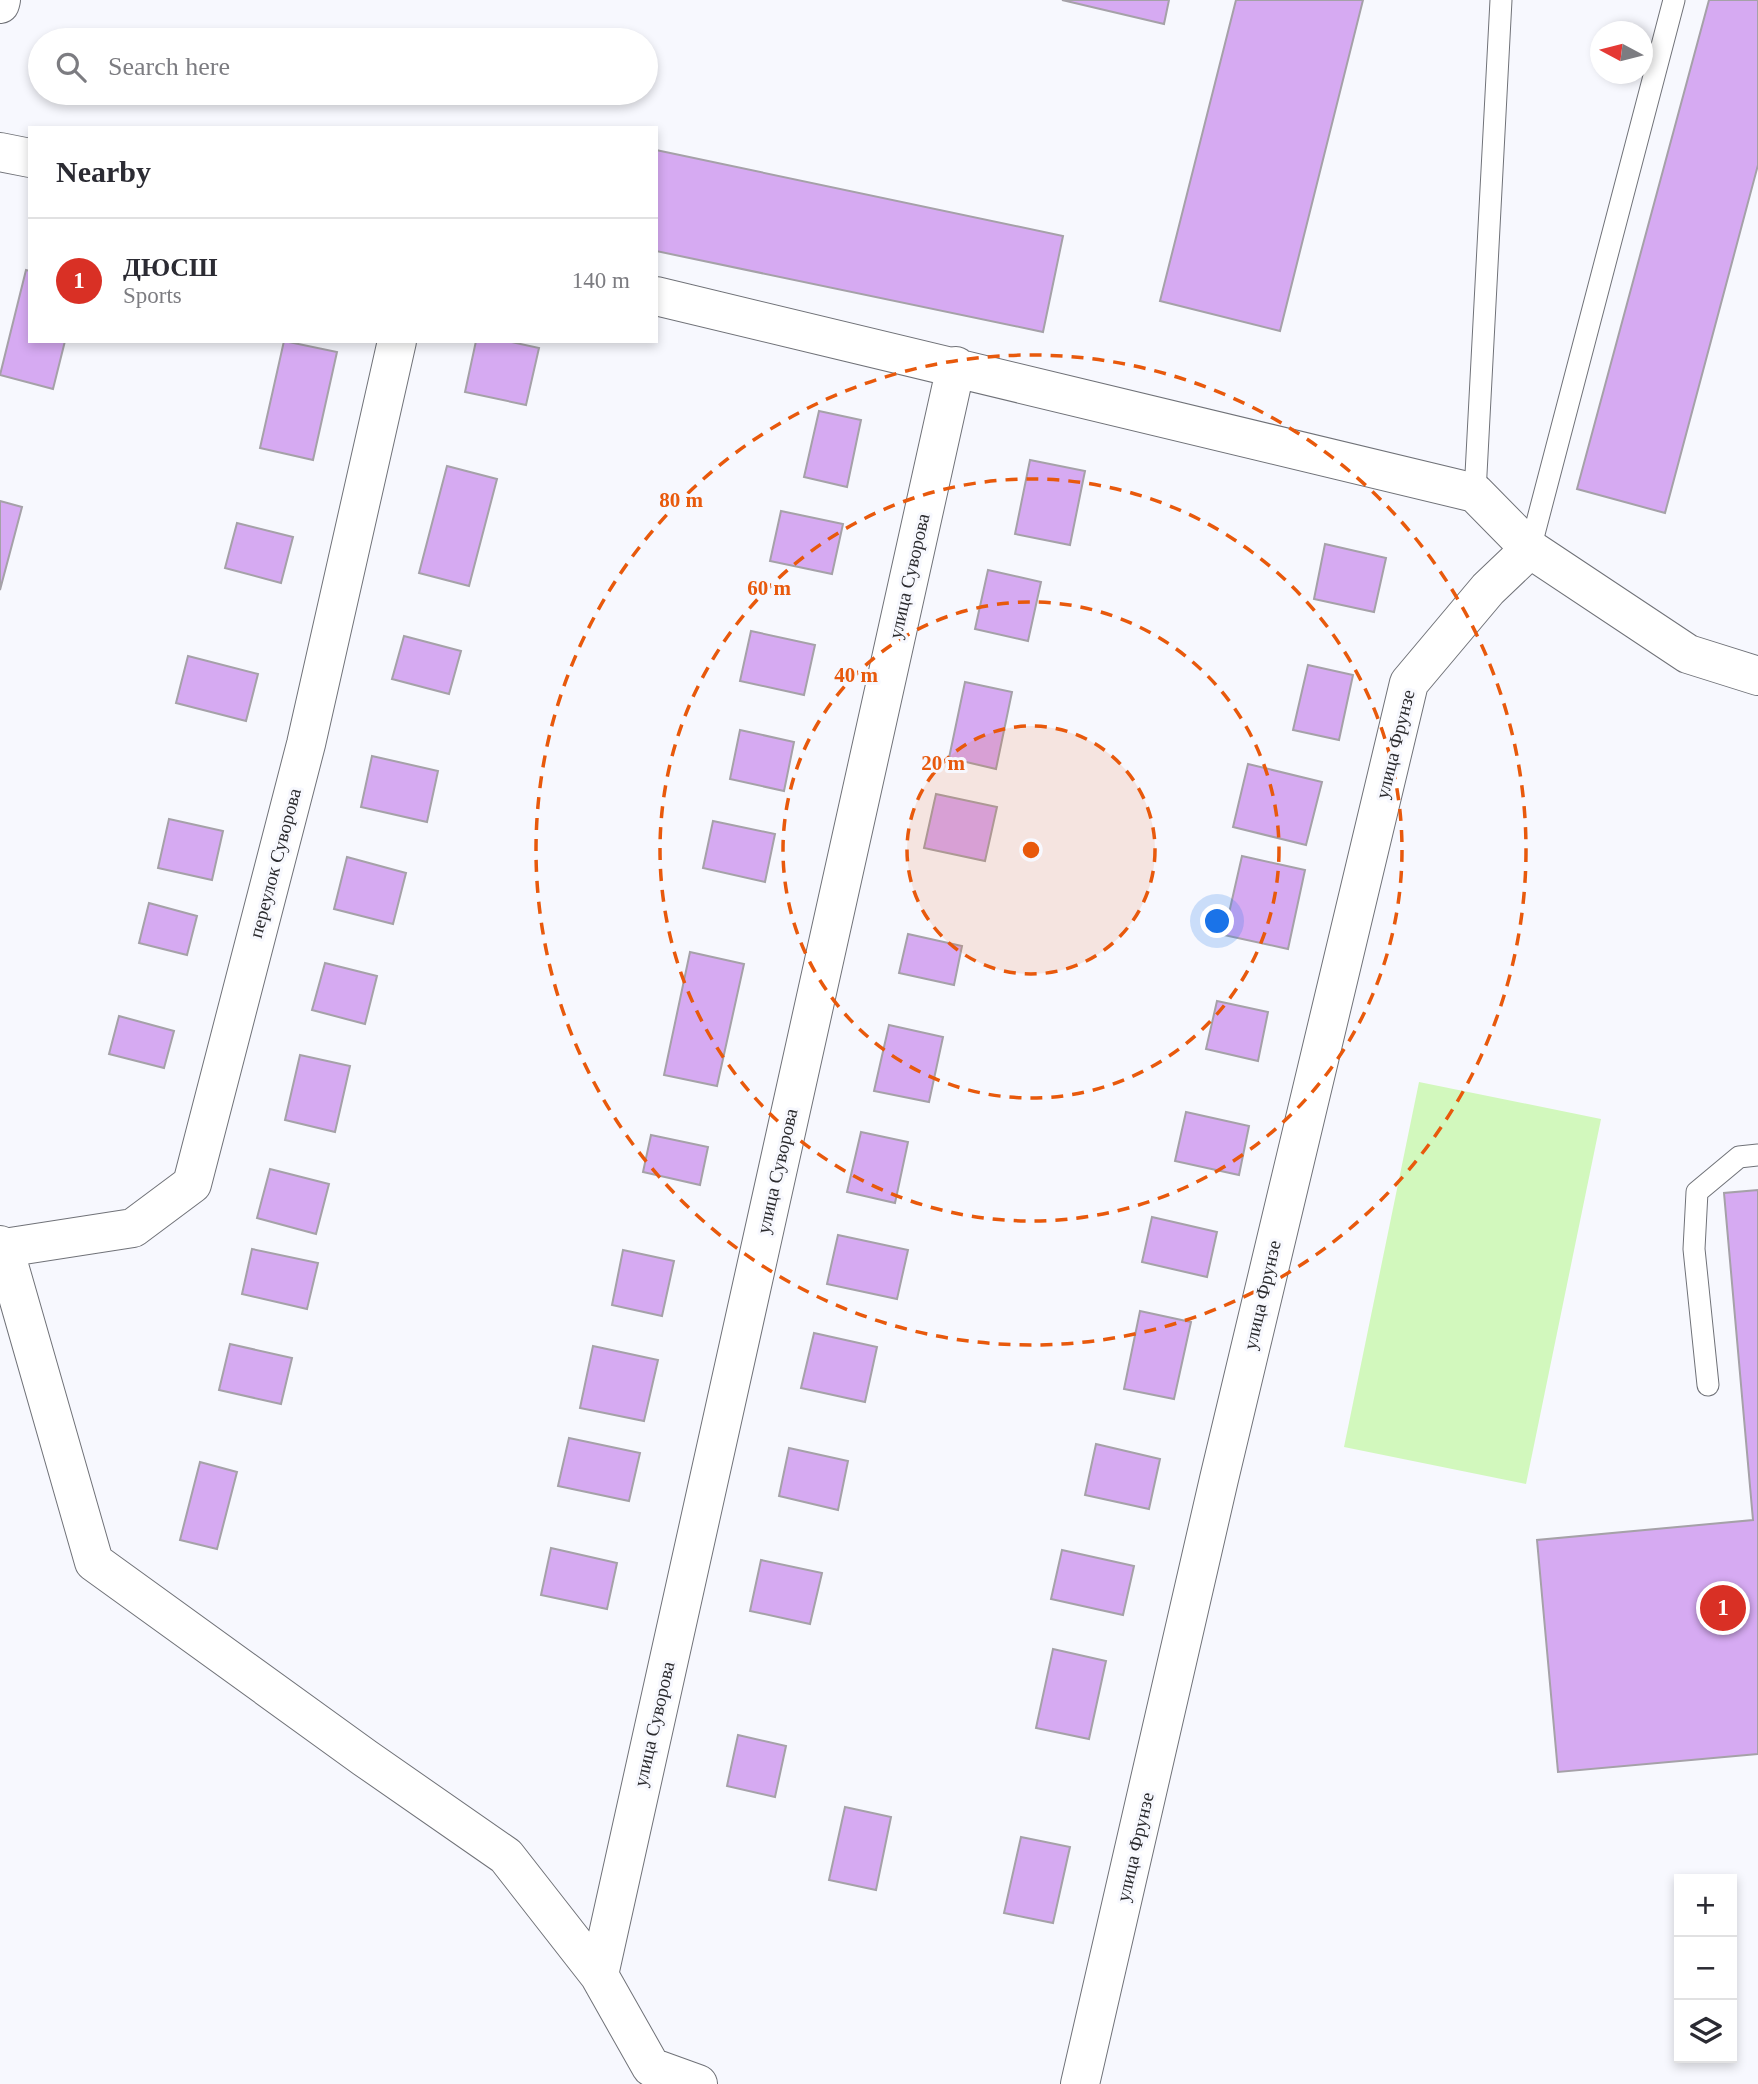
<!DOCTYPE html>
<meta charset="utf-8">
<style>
body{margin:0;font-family:"Times New Roman",serif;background:#f2f2f3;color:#2b2b33}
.controls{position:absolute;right:21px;bottom:21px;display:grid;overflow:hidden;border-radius:0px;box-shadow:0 4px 10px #0003}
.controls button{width:63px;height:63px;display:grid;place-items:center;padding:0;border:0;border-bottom:2px solid #e1e1e2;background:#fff;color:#2b2b33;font:35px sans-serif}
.compass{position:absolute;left:1590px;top:21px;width:63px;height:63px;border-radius:50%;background:#fff;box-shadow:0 4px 10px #0003;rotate:277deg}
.you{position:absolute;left:1218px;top:922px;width:24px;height:24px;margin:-18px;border:5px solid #fff;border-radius:50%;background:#1a73e8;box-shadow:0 0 0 10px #1a73e833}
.badge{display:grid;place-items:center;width:46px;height:46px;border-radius:50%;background:#d93025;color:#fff;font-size:23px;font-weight:700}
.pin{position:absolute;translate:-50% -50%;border:4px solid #fff;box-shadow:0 2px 7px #0006}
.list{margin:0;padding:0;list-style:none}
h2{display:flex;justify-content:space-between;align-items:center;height:91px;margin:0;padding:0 28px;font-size:30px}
h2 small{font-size:23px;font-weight:400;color:#7c7c81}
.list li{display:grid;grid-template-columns:46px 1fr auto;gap:21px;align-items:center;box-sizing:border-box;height:126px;padding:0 28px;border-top:2px solid #e1e1e2}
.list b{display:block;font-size:26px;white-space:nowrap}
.list p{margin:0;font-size:23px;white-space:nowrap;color:#7c7c81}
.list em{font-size:23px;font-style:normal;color:#7c7c81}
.icon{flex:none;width:38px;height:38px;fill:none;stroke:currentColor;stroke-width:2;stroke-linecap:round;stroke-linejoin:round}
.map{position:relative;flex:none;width:1758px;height:2084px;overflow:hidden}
.search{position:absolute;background:#fff;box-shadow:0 4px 10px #0003;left:28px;top:28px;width:630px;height:77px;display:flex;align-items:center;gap:18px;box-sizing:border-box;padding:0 24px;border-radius:38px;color:#7c7c81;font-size:26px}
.panel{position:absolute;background:#fff;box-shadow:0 4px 10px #0003;left:28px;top:126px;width:630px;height:217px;border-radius:0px}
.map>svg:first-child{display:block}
.green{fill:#d2f8bd}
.building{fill:#d6aaf2;stroke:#a5a1a8;stroke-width:2}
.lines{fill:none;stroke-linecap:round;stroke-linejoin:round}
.service-casing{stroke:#707278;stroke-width:23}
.minor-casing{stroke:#707278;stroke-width:40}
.service{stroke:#fff;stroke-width:21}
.minor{stroke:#fff;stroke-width:38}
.ring{fill:none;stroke:#e8590c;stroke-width:3.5;stroke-dasharray:12 9}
.labels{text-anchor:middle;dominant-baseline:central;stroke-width:6;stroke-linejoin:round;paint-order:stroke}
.street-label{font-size:19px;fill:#2a2a2d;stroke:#f7f8fe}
.centre{fill:#e8590c;stroke:#f7f8fe;stroke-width:3.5}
.ring-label{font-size:21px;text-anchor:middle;font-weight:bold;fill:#e8590c;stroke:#f7f8fe;stroke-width:6;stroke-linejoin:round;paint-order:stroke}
</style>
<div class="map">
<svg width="1758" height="2084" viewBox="0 0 1758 2084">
<rect width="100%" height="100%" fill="#f7f8fe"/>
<path class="green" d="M1419 1082 1601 1119 1526 1484 1344 1447Z"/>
<path class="building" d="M1062 0H1169L1164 24Z
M1236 0H1363L1280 331 1160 301Z
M1709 0H1758V165L1665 513 1577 489Z
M656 150 1063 236 1043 332 656 251Z
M26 270 30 271V341H65L53 389 0 375Z
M284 341 337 352 313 460 260 448Z
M476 341H507L539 348 526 405 465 392Z
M819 411 861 420 847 487 804 477Z
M1030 460 1085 471 1070 545 1015 534Z
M447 466 497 479 469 586 419 573Z
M0 501 22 507 0 590Z
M781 511 843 524 832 574 770 561Z
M237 523 293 537 281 583 225 568Z
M1325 544 1386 558 1374 612 1314 599Z
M988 570 1041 582 1028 641 975 629Z
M751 631 815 645 804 695 740 681Z
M404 636 461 651 449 694 392 679Z
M188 656 258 674 246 721 176 703Z
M1308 665 1353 675 1339 740 1293 730Z
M965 682 1012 692 996 769 949 758Z
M740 730 794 742 784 791 730 779Z
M372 756 438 771 427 822 361 807Z
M1248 764 1322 782 1306 845 1233 827Z
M936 794 997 807 985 861 924 848Z
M169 819 223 831 212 880 158 868Z
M713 821 775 834 765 882 703 868Z
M1242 856 1305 870 1288 949 1224 935Z
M347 857 406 873 393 924 334 909Z
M149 903 197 916 187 955 139 943Z
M908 934 962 946 954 985 899 973Z
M690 952 744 964 717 1086 664 1075Z
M325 963 377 976 365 1024 312 1010Z
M1217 1001 1268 1012 1258 1061 1206 1049Z
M119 1016 174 1031 164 1068 109 1054Z
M889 1025 943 1037 929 1102 874 1091Z
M300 1055 350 1066 335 1132 285 1120Z
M1186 1112 1249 1126 1239 1175 1175 1161Z
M861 1132 908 1142 895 1203 847 1192Z
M651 1135 708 1147 700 1185 643 1172Z
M270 1169 329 1184 316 1234 257 1218Z
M1758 1190V1754L1558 1772 1537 1540 1753 1520 1724 1193Z
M1152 1217 1217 1232 1207 1277 1142 1262Z
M838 1235 908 1250 897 1299 827 1284Z
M252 1249 318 1263 307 1309 242 1294Z
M623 1250 674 1261 662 1316 612 1305Z
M1140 1311 1191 1322 1174 1399 1124 1389Z
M814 1333 877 1347 865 1402 801 1388Z
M230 1344 292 1358 281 1404 219 1390Z
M593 1346 658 1360 644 1421 580 1408Z
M569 1438 640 1453 629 1501 558 1486Z
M1096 1444 1160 1459 1149 1509 1085 1495Z
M789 1448 848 1461 838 1510 779 1496Z
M200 1462 237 1472 217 1549 180 1540Z
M551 1548 617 1563 607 1609 541 1595Z
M1062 1550 1134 1566 1123 1615 1051 1599Z
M761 1560 822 1573 810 1624 750 1611Z
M1053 1649 1106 1661 1089 1739 1036 1728Z
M738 1735 786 1746 775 1797 727 1786Z
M845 1807 891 1817 876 1890 829 1880Z
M1021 1837 1070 1847 1053 1923 1004 1913Z"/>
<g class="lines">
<defs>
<path id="service" d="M1475 493 1501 0
M1530 549 1674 0
M1708 1385 1694 1249 1697 1192 1739 1157 1758 1155"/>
<path id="minor" d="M0 4 1 0
M0 152 30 158
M656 296 1475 493 1530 549 1688 654 1758 676
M0 1245 4 1248 94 1562 365 1758 506 1856 599 1975 651 2067 698 2084
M4 1248 133 1228 192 1184 306 744 397 341
M599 1975 956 366
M1080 2084 1219 1479 1409 683 1488 589 1530 549"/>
</defs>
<use href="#service" class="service-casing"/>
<use href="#minor" class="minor-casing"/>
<use href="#service" class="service"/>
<use href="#minor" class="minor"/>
</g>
<circle cx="1031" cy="850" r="124" fill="#e8590c" fill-opacity=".12"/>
<g class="ring">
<circle cx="1031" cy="850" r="124"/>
<circle cx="1031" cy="850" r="248"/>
<circle cx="1031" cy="850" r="371"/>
<circle cx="1031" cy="850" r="495"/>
</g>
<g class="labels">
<g class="street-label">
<text transform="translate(909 576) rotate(-77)">улица Суворова</text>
<text transform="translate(1395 744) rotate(-76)">улица Фрунзе</text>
<text transform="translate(275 863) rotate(-75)">переулок Суворова</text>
<text transform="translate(777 1171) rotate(-77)">улица Суворова</text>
<text transform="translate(1262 1295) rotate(-77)">улица Фрунзе</text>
<text transform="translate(654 1724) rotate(-77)">улица Суворова</text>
<text transform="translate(1135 1847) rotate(-77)">улица Фрунзе</text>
</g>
</g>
<circle cx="1031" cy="850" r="10" class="centre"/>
<g class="ring-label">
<text x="681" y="507">80 m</text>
<text x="769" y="595">60 m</text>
<text x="856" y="682">40 m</text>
<text x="943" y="770">20 m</text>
</g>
</svg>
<div class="controls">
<button>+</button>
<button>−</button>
<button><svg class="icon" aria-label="layers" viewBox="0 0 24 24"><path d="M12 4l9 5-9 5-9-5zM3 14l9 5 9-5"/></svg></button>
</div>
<svg class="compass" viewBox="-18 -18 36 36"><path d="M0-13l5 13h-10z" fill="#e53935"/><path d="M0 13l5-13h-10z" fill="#7c7c81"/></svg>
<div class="you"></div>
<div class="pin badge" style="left:1723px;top:1608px">1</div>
<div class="search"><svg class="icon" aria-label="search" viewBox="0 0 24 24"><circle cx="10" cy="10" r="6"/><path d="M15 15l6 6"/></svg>Search here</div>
<section class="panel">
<h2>Nearby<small></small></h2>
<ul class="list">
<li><span class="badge">1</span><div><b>ДЮСШ</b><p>Sports</p></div><em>140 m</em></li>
</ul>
</section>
</div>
